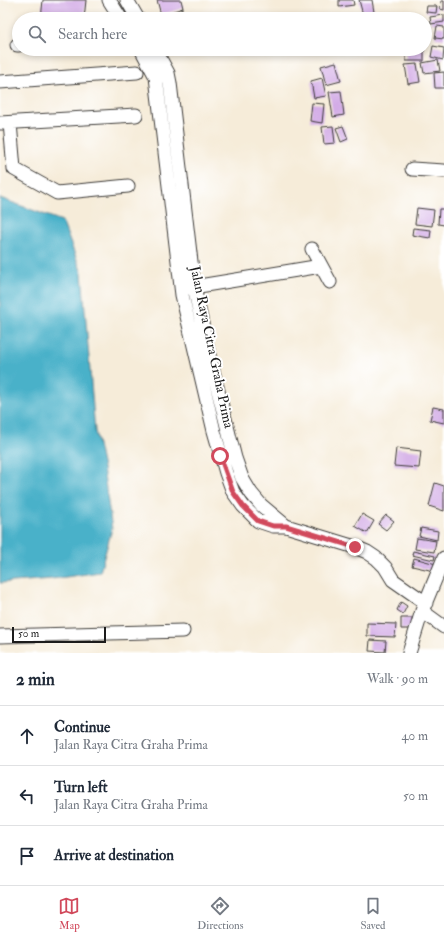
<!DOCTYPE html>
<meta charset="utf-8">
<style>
body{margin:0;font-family:"IM FELL Double Pica",serif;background:#f6f6f7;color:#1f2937}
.scale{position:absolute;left:12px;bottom:10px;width:94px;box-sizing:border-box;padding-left:4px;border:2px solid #1c1c1c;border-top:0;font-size:11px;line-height:14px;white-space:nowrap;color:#1c1c1c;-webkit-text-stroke:3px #fff;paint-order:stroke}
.stop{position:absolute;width:12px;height:12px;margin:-9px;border:3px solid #d1495b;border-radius:50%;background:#fff}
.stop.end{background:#d1495b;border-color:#fff;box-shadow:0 1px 4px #0008}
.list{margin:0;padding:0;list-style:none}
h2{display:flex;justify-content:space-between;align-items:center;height:52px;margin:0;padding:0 16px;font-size:17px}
h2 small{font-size:13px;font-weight:400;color:#747a83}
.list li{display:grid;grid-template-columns:26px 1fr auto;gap:12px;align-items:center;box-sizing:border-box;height:60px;padding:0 16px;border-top:1px solid #e0e1e3}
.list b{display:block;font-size:15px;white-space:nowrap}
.list p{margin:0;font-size:13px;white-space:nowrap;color:#747a83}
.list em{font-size:13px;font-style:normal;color:#747a83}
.icon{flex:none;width:22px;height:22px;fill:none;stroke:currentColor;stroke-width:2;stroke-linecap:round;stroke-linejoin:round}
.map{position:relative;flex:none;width:444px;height:653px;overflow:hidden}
.search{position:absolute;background:#fff;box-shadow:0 2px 6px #0003;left:12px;right:12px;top:12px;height:44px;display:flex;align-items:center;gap:10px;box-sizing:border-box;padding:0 14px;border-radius:22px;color:#747a83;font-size:15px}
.sheet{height:232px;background:#fff}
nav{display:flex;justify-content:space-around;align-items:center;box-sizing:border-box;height:56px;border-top:1px solid #e0e1e3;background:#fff;font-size:11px;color:#747a83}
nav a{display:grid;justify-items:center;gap:2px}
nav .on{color:#d1495b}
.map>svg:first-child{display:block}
.water{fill:#4ab1c9;stroke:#336672}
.building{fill:#d3ace6}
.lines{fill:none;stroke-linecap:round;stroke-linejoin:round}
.minor-casing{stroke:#3d3b38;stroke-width:15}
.minor{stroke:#fff;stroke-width:13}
.route{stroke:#d1495b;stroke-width:5}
.labels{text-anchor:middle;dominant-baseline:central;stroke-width:4;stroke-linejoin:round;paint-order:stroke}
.street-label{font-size:14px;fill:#1c1c1c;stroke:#fff}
</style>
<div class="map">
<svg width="444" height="653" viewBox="0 0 444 653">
<rect width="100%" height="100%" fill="#fff"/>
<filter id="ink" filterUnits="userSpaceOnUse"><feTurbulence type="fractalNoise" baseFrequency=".025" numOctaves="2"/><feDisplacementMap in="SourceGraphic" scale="8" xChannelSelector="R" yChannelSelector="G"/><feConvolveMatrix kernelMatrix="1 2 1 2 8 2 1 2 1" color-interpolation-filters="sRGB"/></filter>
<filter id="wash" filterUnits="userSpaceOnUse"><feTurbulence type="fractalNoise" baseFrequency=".012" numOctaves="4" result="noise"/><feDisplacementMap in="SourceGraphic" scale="16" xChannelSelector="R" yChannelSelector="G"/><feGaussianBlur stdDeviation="0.9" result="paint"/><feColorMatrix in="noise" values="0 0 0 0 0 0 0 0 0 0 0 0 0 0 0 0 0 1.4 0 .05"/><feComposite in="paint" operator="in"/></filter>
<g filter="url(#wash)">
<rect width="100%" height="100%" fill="#f6ecd9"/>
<path class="water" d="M0 198 62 221 82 273 95 431 103 468 112 529 100 572 52 579 0 583Z"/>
<g id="blocks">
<path class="building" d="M43 0H86L84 19H41Z
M157 0H181L183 8 161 15Z
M339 0H353L354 5 339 7Z
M359 0H372L374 12 363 15Z
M441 1H444V10L440 9Z
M427 6H437L436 13 426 12Z
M444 15V22L431 24 430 17Z
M430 26 431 31 425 32V27Z
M437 26 444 27V39L435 38Z
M433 46 444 48 443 60 431 57Z
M406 49H424V61H406Z
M438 60 440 71 424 73 422 63Z
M336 62 341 81 326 85 321 66Z
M417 64 420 82 408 84 405 65Z
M444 72V88H435L434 73Z
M322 78 326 96 314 98 311 81Z
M341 91 344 115 333 117 329 92Z
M312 103 324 104 322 123 310 121Z
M333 126 335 143 324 144 322 127Z
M343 126 348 139 341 142 336 128Z
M417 208 434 210 432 226 415 224Z
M439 209H444V225L438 224Z
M413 228 431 230 430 238 412 235Z
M433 407 444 409V423L430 420Z
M396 448 421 451 419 468 394 466Z
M435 483 444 486V511L429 506Z
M362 514 374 521 367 533 355 526Z
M386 515 394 521 386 530 378 524Z
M421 528 438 531 437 540 419 536Z
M417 538 436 541 434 552 415 549Z
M413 551 435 556 434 560 412 555Z
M414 558 436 564 434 571 412 566Z
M401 602 407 606 403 614 397 610Z
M401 618H414L413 629H401Z
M367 623 396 624 395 637 367 636Z
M370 640 386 641 385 652 369 651Z"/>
</g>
</g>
<g filter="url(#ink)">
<use href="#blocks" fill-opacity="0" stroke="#3d3b38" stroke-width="1"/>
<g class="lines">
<defs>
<path id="minor" d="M109 0 121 19
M127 0 138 19
M17 45H19
M141 49 156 77 182 295 214 431 226 473 233 492 243 506 258 521 273 526H286L355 547 367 552 376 558 385 567 393 580 426 603
M155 49 168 73 170 83 194 287 209 355 235 458 242 478 251 493 261 505 286 526
M0 82 137 72
M0 123 136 115
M10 123 14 169 57 193 128 186
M412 169 444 171
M312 249 330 282
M187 288 321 266
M422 611 444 627
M0 636 183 631
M409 653 422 611 444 558"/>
</defs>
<use href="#minor" class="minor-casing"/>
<use href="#minor" class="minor"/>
</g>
</g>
<g class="lines" filter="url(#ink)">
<path class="route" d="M220 456 233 492 243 506 258 521 273 526H286L355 547"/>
</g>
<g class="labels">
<g class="street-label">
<text transform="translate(212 347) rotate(78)">Jalan Raya Citra Graha Prima</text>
</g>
</g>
</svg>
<div class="scale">50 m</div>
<div class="stop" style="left:220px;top:456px"></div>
<div class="stop end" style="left:355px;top:547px"></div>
<div class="search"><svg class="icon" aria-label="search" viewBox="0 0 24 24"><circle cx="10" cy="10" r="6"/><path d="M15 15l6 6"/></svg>Search here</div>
</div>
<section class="sheet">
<h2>2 min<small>Walk · 90 m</small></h2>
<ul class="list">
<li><svg class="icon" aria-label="ahead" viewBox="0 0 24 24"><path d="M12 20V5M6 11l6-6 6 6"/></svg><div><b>Continue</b><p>Jalan Raya Citra Graha Prima</p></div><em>40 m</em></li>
<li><svg class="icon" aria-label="left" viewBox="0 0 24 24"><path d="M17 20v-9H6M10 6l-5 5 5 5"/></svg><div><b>Turn left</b><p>Jalan Raya Citra Graha Prima</p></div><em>50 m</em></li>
<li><svg class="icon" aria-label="arrive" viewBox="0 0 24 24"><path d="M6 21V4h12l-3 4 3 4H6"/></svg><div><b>Arrive at destination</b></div></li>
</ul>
</section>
<nav>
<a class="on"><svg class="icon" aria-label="map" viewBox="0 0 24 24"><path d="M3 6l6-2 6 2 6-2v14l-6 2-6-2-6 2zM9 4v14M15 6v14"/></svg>Map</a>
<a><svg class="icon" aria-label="directions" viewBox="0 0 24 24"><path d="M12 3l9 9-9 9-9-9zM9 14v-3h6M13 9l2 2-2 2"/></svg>Directions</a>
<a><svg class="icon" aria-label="saved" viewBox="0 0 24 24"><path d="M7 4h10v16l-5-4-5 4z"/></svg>Saved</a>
</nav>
